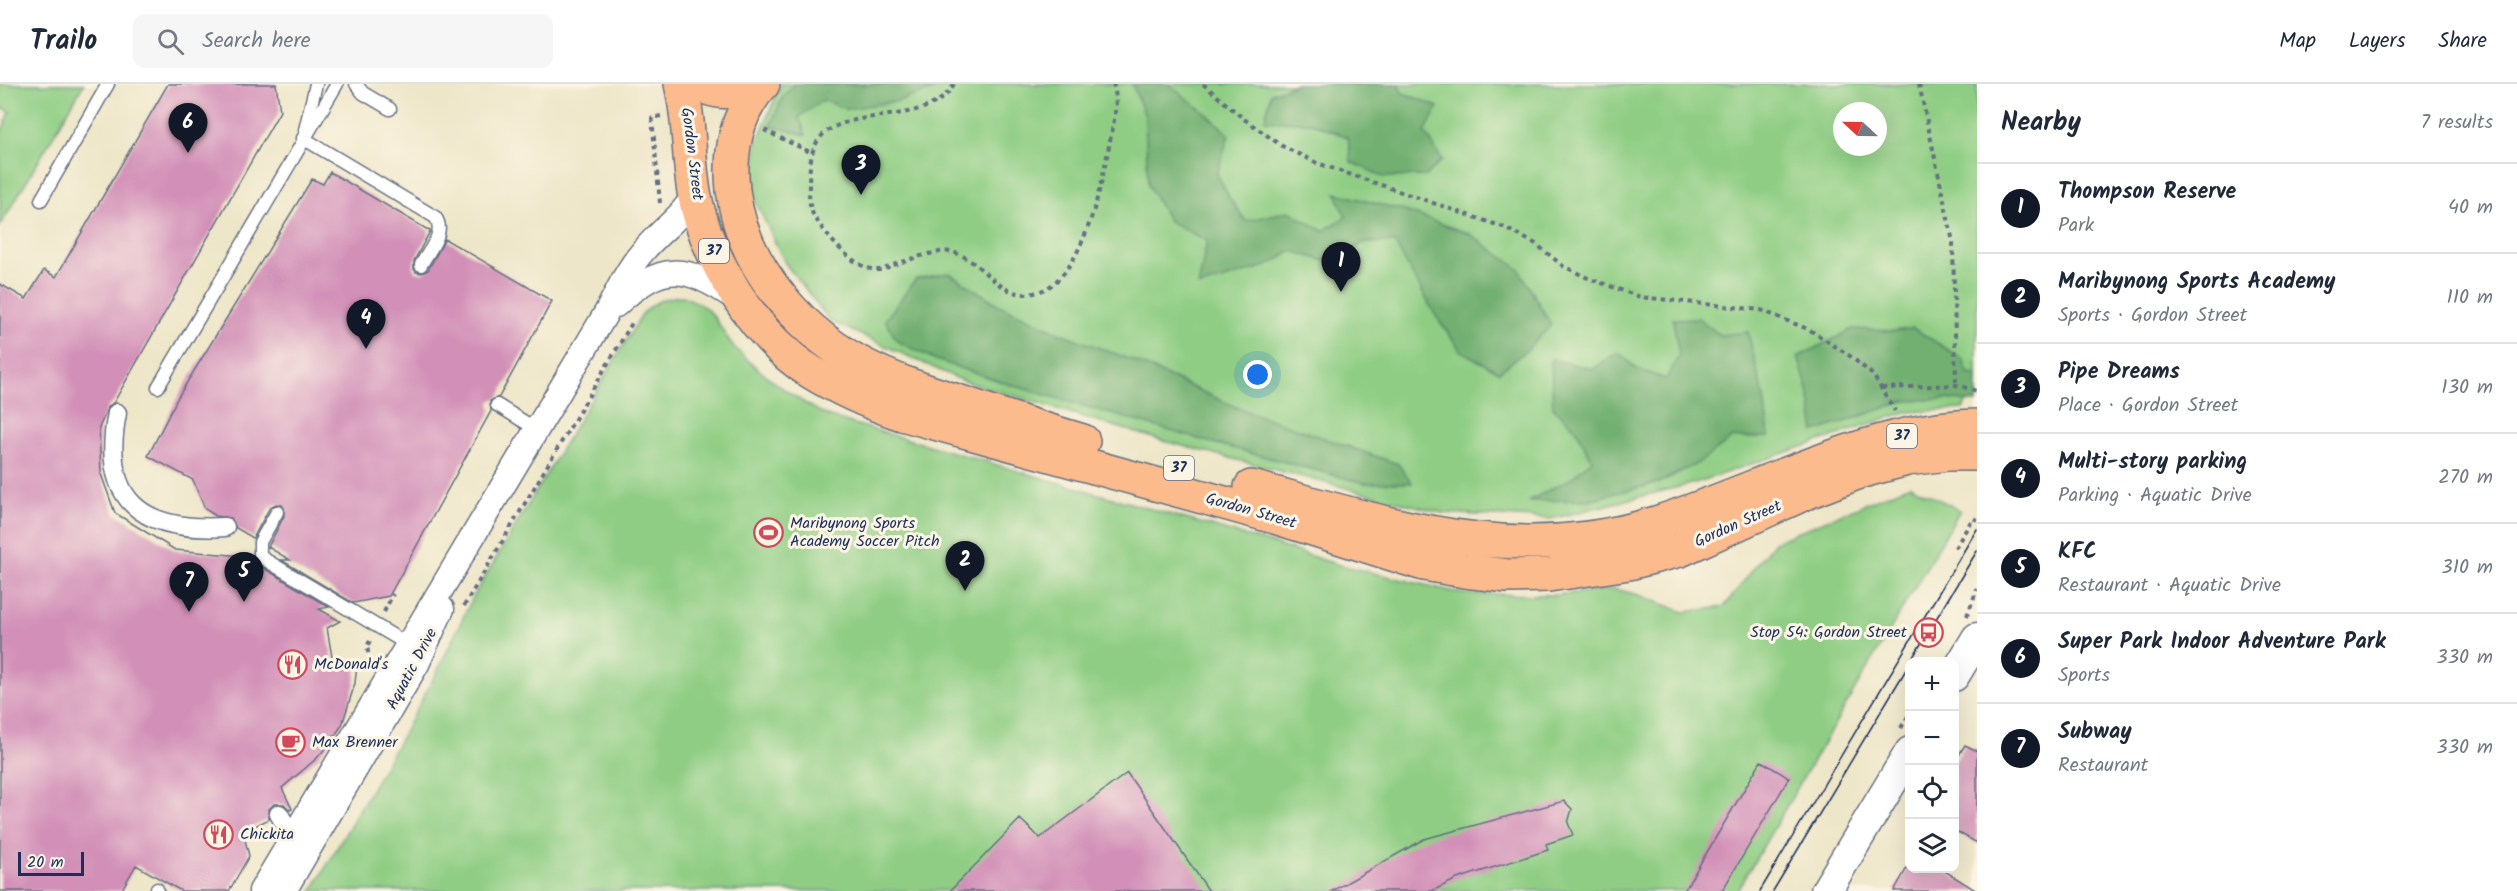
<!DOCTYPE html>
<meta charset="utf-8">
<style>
body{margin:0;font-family:Kalam,sans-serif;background:#f6f6f7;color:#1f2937}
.controls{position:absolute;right:18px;bottom:18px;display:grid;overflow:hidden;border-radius:12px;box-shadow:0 6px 24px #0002}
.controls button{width:54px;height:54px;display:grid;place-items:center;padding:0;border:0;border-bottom:2px solid #e0e1e3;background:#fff;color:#1f2937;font:30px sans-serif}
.compass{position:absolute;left:1833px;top:18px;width:54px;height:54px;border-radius:50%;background:#fff;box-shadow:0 6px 24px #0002;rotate:292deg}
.scale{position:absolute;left:18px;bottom:15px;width:66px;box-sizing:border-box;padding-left:6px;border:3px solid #1b2f5e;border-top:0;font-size:16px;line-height:21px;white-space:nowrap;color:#1b2f5e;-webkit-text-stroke:4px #fcf5e5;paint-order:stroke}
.you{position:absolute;left:1258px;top:291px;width:21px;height:21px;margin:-15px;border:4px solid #fff;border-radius:50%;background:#1a73e8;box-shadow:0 0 0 9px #1a73e833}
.badge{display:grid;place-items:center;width:39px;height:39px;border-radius:50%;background:#111827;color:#fff;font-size:20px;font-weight:700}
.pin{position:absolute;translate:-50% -50px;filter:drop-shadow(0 2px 3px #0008)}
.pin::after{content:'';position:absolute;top:32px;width:21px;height:18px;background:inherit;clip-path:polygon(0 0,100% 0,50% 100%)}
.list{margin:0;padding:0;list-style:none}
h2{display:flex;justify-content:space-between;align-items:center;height:78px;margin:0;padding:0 24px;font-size:26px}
h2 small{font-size:20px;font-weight:400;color:#747a83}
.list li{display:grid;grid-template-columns:39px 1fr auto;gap:18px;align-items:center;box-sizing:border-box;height:90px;padding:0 24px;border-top:2px solid #e0e1e3}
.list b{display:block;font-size:22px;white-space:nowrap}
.list p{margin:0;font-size:20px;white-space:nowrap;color:#747a83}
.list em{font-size:20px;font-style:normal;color:#747a83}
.icon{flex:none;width:33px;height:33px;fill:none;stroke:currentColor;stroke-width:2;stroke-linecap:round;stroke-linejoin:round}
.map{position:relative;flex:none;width:1977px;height:807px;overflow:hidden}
header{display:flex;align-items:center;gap:36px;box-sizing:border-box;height:84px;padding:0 30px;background:#fff;border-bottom:2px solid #e0e1e3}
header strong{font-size:28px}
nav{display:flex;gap:33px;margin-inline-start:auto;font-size:21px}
.search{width:420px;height:54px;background:#f6f6f7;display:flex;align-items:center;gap:15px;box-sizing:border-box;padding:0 21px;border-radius:12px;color:#747a83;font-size:22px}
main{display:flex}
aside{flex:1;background:#fff}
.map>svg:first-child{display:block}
.green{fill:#8ecd83;stroke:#547e70;stroke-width:1.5;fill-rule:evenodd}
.forest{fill:#72b071;stroke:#467068;stroke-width:1.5}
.building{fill:#d28fb7}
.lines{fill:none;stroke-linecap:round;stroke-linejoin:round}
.service-casing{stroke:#656f83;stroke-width:15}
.pedestrian-casing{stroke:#656f83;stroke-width:21}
.minor-casing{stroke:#656f83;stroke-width:27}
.tertiary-casing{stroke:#656f83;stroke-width:33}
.primary-casing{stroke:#656f83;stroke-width:36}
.path{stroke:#656f83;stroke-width:4;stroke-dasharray:4.5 4.5;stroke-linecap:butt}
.service{stroke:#fff;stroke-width:12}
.pedestrian{stroke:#fff;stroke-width:18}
.minor{stroke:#fff;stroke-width:24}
.tertiary{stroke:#fff;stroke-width:30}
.primary{stroke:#fbbb8d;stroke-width:33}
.tram{stroke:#1b2f5e;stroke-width:1.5}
.labels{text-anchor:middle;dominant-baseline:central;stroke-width:6;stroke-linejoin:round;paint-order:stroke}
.shield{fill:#fcf5e5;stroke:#5e6a86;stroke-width:1.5}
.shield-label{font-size:15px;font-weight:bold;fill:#1b2f5e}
.street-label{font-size:16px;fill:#1b2f5e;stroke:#fcf5e5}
.poi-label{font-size:16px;fill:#1b2f5e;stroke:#fcf5e5;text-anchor:start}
</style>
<header>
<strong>Trailo</strong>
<div class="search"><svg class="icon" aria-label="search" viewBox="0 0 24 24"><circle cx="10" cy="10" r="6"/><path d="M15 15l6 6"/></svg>Search here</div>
<nav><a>Map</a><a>Layers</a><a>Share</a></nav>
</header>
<main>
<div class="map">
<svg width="1977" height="807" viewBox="0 0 1977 807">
<rect width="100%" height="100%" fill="#fcf5e5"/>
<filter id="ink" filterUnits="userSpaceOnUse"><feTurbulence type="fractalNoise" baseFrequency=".0167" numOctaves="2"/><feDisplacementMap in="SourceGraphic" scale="12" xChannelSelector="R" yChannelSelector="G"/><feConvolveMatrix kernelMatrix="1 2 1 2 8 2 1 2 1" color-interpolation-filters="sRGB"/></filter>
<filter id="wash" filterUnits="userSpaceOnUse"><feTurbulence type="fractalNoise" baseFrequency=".008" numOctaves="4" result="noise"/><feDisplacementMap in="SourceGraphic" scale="24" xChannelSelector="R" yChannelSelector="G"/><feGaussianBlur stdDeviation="1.35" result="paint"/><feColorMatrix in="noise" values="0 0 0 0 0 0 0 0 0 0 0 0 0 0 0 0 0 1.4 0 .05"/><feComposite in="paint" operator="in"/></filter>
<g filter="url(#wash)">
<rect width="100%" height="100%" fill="#eee6c8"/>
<path class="green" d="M0 0H84L0 142V51L10 28 0 23Z
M781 0H1977V292L1963 325 1906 328 1695 399 1551 435 1443 429 1164 357 961 296 830 237 785 179 752 110 757 58ZM1842 27H1878V63H1842Z
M683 212C692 216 703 220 710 228 720 240 726 255 737 266 765 293 796 316 830 333L1273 460 1339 481 1464 510 1557 511 1615 505 1639 511 1684 528 1724 523 1774 458 1910 401 1960 426 1737 807H312L397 661 437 588 473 513 642 230C655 217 665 213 683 212Z"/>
<path class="forest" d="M794 0H943L942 3 898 17 846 25 823 16 799 33 806 51 770 42 783 13Z
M1132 0H1168L1207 30 1229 51 1217 90 1230 115 1246 137 1289 127 1323 147 1346 133 1336 109 1402 126 1470 150 1519 185 1551 241 1527 266 1499 288 1461 267 1436 232 1394 158 1362 159 1338 181 1292 167 1269 181 1198 203 1207 157 1169 137 1148 101 1145 32Z
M1296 0H1399L1401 8 1438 23 1425 48 1442 76 1426 92 1384 93 1351 78 1348 53 1311 39 1265 36 1271 9Z
M949 189 999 221 1060 249 1134 277 1238 324 1398 380 1412 399H1364L1209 358 1011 301 936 276 897 257 885 236 916 195Z
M1698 234 1720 251 1748 248 1764 314 1769 353 1733 354 1698 379 1658 399 1588 416 1528 417 1570 395 1592 376 1575 344 1553 323 1551 275 1593 285 1618 268 1637 285 1666 295 1679 272 1673 235Z
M1913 244 1963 275 1968 290 1977 291V319L1947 315 1904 317 1815 348 1809 309 1798 273 1853 245 1894 247Z"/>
<g id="blocks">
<path class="building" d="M168 0H276L280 27 114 318 108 323 99 344 101 390 115 429 175 466 253 473 260 482 329 523 319 525 340 537 327 544 333 579 357 580 355 599 342 641 329 660 317 674 282 704 292 725 290 726 284 720H274L269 725V735L243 748 249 772 229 807H181L136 781 121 807H0V200L26 215 44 186 56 193Z
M330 88 430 147 414 177V185L416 188 422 189 428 186 445 155 552 217 499 313 490 317 491 327 389 512 353 519 281 476H290L268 463 284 432V424L282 421 276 420 270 423 253 454 236 444 231 434 216 432 205 425 193 396 148 372 178 313 312 95 323 100Z
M1965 661 1977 667V759L1954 746V679Z
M1761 677 1789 694 1722 807H1684Z
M1127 689 1209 807H950L1020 735 1040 754Z
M1564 717 1572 725 1568 739 1573 751 1546 760 1548 766 1457 795 1432 807H1332L1424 755Z
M1907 784H1940L1977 807H1894Z"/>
</g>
</g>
<g filter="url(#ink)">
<use href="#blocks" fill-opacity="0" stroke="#656f83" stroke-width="1.5"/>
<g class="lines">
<defs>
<path id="service" d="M356 0 363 9 390 25
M305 46 316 0
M303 54 435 133C447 148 428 167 421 181
M41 116 108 0
M158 303 337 0
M497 321 536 345
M277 428 260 458V470L264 475 407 560
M156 807 157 805"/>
<path id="pedestrian" d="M117 329C100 417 142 448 225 443
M279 730 293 754"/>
<path id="minor" d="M616 221C662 178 684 180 735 214
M261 807 605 231C617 209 627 185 644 166 663 144 679 136 695 110
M284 807 417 580 442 525"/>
<path id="tertiary" d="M1954 592 1977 554
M1826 807 1910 668"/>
<path id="primary" d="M681 0C690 36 688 72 694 108 706 174 754 252 811 288 840 306 870 319 902 330L1275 433 1424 480 1465 487 1508 492 1549 491 1629 479 1680 466 1803 410 1862 387 1907 375 1948 370H1977
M698 0C716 10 741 11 759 0
M763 0C736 28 729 69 733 106 737 142 751 173 772 202 826 275 887 295 970 321 1008 334 1045 346 1083 357
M1251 403C1391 440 1512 484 1656 439 1757 407 1872 343 1977 342"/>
</defs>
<use href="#service" class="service-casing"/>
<use href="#pedestrian" class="pedestrian-casing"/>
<use href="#minor" class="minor-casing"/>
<use href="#tertiary" class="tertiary-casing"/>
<use href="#primary" class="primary-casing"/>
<path class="path" d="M954 0C926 51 827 12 812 70 809 81 807 118 812 128 822 148 854 186 878 186 884 186 892 181 899 179 911 175 940 165 952 168 983 175 1000 220 1038 208 1083 194 1101 102 1109 62 1112 44 1120 18 1113 0
M1203 0 1244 35 1282 62 1317 79 1503 143 1536 160 1563 182 1588 194 1640 213 1761 226 1810 246 1850 272 1873 291 1895 327
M1919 0 1953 158 1956 301
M764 46 812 69
M660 119 652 34 661 32
M1882 304 1956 301 1977 307
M1955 464 1973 434 1977 436
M464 522 632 239
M384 528 393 510
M1967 532 1977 505
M370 578 367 562 370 557
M1901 644 1910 629"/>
<use href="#service" class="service"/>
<use href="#pedestrian" class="pedestrian"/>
<use href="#minor" class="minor"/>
<use href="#tertiary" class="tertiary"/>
<use href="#primary" class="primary"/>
<path class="tram" d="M1910 578 1977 467
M1760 807 1977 445
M1773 807 1910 579"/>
</g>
</g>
<defs>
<symbol id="stadium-ring" viewBox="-11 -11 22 22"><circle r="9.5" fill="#fcf5e5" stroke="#d1495b" stroke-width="1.5"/><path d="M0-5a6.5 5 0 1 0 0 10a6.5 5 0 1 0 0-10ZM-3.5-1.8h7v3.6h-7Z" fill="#d1495b"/></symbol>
<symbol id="bus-ring" viewBox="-11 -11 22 22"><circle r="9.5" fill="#fcf5e5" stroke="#d1495b" stroke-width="1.5"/><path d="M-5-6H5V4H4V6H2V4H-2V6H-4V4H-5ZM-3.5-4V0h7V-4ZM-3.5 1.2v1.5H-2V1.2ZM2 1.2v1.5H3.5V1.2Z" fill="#d1495b"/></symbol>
<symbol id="restaurant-ring" viewBox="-11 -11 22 22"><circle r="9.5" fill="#fcf5e5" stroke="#d1495b" stroke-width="1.5"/><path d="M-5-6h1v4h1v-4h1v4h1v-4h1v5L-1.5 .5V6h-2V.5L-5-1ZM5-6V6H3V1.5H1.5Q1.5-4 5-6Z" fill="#d1495b"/></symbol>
<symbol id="cafe-ring" viewBox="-11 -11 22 22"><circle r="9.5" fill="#fcf5e5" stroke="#d1495b" stroke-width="1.5"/><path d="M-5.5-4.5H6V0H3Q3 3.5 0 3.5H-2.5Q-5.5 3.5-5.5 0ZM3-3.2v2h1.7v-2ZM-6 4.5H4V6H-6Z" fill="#d1495b"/></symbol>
</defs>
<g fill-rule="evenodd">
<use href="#stadium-ring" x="752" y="432" width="33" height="33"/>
<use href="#bus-ring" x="1912" y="532" width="33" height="33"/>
<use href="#restaurant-ring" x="276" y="564" width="33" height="33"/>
<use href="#cafe-ring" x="274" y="642" width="33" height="33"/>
<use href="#restaurant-ring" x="202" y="734" width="33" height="33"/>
</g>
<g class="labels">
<g class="shield">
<rect x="699" y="155" width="30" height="24" rx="4.5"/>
<rect x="1887" y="340" width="30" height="24" rx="4.5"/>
<rect x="1164" y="372" width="30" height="24" rx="4.5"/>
</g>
<g class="shield-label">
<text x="714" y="167">37</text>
<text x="1902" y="352">37</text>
<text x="1179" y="384">37</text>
</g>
<g class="street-label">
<text transform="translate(692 70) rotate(83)">Gordon Street</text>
<text transform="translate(1251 427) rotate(16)">Gordon Street</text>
<text transform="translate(1738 440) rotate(-24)">Gordon Street</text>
<text transform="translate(412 585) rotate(-62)">Aquatic Drive</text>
</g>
<g class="poi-label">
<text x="790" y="439">Maribynong Sports<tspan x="790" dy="18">Academy Soccer Pitch</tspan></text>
<text x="1907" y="548" text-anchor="end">Stop 54: Gordon Street</text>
<text x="314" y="580">McDonald's</text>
<text x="312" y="658">Max Brenner</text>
<text x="240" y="750">Chickita</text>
</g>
</g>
</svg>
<div class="controls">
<button>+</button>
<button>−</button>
<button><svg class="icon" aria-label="locate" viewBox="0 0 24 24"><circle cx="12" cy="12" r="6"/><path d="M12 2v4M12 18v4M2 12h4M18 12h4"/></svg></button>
<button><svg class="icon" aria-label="layers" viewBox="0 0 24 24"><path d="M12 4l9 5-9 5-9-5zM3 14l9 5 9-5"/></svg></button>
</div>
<svg class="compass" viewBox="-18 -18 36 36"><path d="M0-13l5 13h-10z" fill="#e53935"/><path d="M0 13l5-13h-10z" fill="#747a83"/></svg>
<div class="scale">20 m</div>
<div class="you"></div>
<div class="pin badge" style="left:1341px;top:208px">1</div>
<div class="pin badge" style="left:965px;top:507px">2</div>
<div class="pin badge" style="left:861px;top:111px">3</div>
<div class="pin badge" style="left:366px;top:265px">4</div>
<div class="pin badge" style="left:244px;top:518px">5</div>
<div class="pin badge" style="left:188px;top:69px">6</div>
<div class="pin badge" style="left:189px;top:528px">7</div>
</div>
<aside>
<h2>Nearby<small>7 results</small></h2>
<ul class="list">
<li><span class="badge">1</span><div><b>Thompson Reserve</b><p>Park</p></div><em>40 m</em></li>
<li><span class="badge">2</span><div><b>Maribynong Sports Academy</b><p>Sports · Gordon Street</p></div><em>110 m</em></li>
<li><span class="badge">3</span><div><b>Pipe Dreams</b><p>Place · Gordon Street</p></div><em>130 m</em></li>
<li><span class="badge">4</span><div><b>Multi-story parking</b><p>Parking · Aquatic Drive</p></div><em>270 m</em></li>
<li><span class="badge">5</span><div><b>KFC</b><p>Restaurant · Aquatic Drive</p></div><em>310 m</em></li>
<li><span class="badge">6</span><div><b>Super Park Indoor Adventure Park</b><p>Sports</p></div><em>330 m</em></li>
<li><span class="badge">7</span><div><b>Subway</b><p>Restaurant</p></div><em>330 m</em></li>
</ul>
</aside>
</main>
